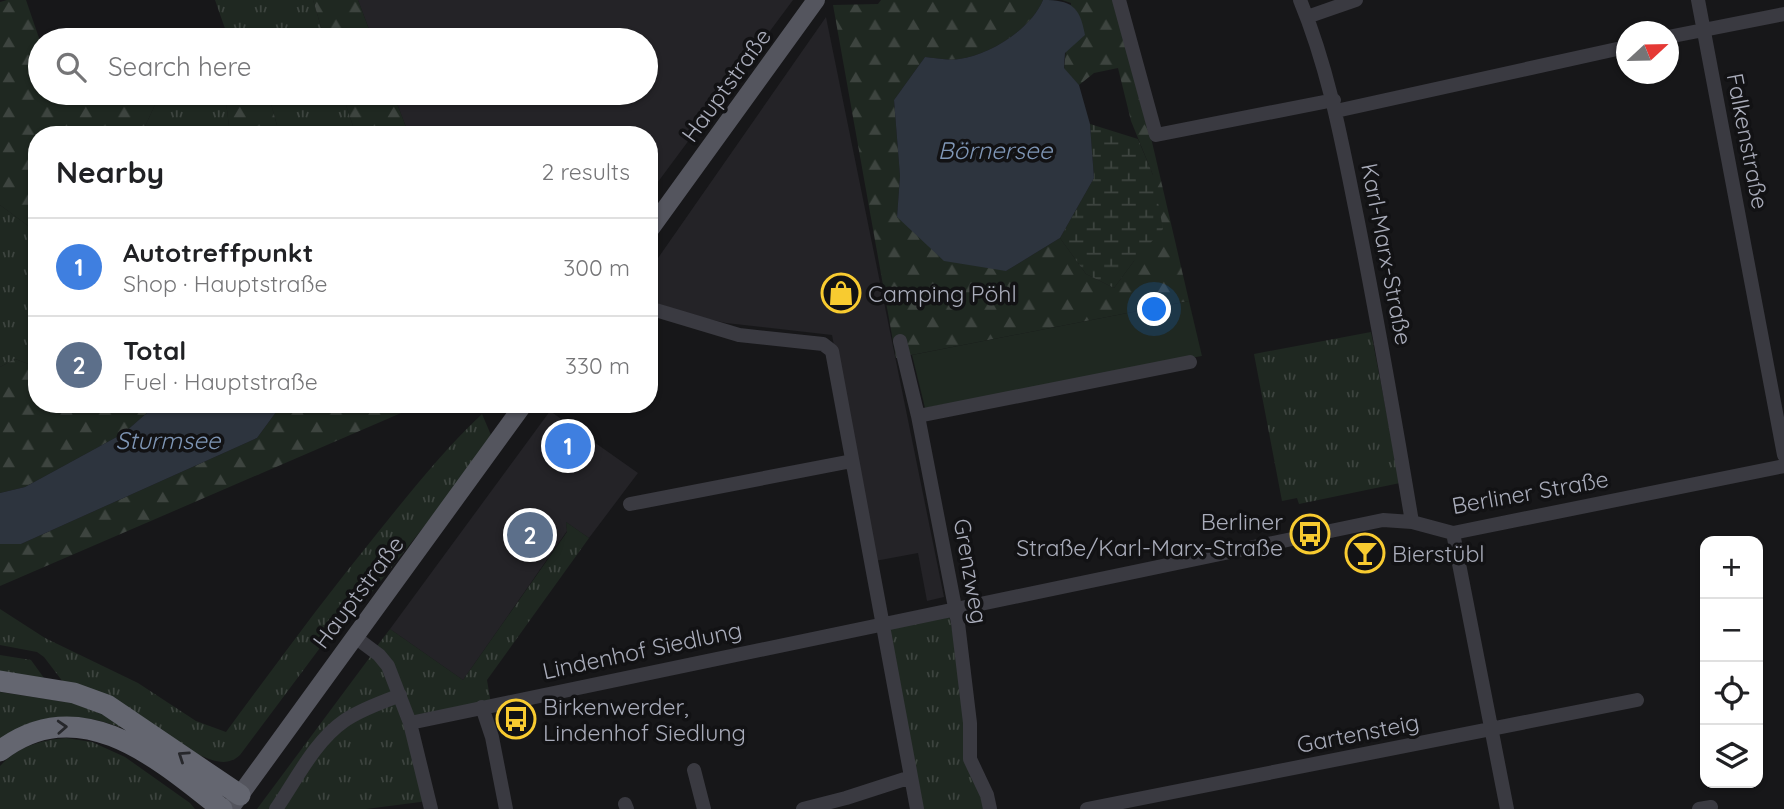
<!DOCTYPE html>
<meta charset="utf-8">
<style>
body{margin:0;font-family:Quicksand,sans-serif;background:#f6f6f6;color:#202124}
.controls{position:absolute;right:21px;bottom:21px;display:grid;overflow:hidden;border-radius:14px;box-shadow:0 2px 5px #0004}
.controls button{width:63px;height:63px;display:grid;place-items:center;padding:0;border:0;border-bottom:2px solid #e0e0e0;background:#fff;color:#202124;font:35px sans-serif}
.compass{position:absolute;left:1616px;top:21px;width:63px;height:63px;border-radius:50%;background:#fff;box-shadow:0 2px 5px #0004;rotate:68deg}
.you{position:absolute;left:1155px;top:310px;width:24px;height:24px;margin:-18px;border:5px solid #fff;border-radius:50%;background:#1a73e8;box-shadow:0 0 0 10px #1a73e833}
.badge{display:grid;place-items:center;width:46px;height:46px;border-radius:50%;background:#0b8043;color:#fff;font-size:23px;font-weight:700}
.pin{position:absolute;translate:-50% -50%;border:4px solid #fff;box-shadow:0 2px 7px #0006}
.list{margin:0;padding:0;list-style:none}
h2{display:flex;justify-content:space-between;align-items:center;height:91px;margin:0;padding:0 28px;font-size:30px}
h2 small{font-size:23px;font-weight:400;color:#757577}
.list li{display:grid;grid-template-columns:46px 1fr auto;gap:21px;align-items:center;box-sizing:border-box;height:98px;padding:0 28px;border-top:2px solid #e0e0e0}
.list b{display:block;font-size:26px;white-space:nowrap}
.list p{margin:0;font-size:23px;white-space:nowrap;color:#757577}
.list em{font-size:23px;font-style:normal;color:#757577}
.icon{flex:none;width:38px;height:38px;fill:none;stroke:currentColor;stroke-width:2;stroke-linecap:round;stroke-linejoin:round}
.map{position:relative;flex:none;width:1784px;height:809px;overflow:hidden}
.search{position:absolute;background:#fff;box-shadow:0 2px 5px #0004;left:28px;top:28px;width:630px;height:77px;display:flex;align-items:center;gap:18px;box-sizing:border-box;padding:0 24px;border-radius:38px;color:#757577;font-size:26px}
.panel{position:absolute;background:#fff;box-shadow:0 2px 5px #0004;left:28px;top:126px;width:630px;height:287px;border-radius:28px}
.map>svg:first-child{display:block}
.built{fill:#242327}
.grass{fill:url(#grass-tufts)}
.forest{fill:url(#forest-firs)}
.wetland{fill:url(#wetland-marsh)}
.park{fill:#1f2821}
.water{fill:#2d343e}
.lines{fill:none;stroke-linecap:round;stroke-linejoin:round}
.minor{stroke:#3a3a41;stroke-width:14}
.major{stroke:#54555e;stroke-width:18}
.highway{stroke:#646670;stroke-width:21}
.oneway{stroke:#26272b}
.labels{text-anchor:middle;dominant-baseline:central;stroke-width:7;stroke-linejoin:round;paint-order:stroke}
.street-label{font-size:23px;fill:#a9acba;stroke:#121214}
.poi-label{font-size:23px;fill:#a9acba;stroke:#121214;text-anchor:start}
.water-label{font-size:24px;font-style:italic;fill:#7f96b6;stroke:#121214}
</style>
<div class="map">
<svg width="1784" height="809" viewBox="0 0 1784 809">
<defs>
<pattern id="grass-tufts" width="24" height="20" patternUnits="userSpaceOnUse" patternTransform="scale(1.75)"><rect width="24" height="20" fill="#1f2821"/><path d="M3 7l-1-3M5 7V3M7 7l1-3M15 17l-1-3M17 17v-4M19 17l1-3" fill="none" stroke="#3d443f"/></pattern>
<pattern id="forest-firs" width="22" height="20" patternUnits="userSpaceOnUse" patternTransform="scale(1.75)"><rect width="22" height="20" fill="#1f2821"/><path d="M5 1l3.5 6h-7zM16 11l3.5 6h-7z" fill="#3d443f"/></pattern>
<pattern id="wetland-marsh" width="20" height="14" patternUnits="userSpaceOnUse" patternTransform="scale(1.75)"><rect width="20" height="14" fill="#1f2821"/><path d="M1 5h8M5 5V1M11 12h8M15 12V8" fill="none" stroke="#3d443f"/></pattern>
</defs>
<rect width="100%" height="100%" fill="#171719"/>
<path class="built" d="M358 0H793L649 194V135H409L393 93H646V40H373Z
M826 17 944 597 927 601 918 553 875 561 832 335 726 323 687 314 649 300V271Z
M550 411 638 473 589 538 566 522 567 531 463 680 390 629Z"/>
<path class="grass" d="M215 0H313L325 40H229Z
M163 93H225L230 135H141L160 94Z
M268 93H342L356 135H277L278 129Z
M0 205 27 225 37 228V367L15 359 0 367Z
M1371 332 1400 483 1299 504 1297 498 1282 501 1254 354Z
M482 414 491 435 457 485 368 597 359 592 349 609 240 755C227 767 214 761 199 755L63 682 44 657 37 652 0 645V609L45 638 138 683 196 721 226 732C276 664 326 596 379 531 412 490 444 450 482 414Z
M566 522 589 538 487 680 491 704 411 722 374 650 390 629 463 680 567 532Z
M948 609 987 809H923L887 624Z
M373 653 397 694 347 716 274 809H257Z
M0 655 31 660 44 678 0 672Z
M0 692 72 703 104 715 136 734C90 712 43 709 0 739Z
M398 698 428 801 366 809H278L328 737Z
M66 738 92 742 125 757 190 803 195 809H0V766C18 747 40 740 66 738Z"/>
<path class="forest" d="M7 0H26L40 41V93H145L147 98 160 94 141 135H37V228L27 225 0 205V2Z
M313 0H358L373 40H325Z
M881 0H1043C1031 29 990 55 959 59 949 61 936 58 925 57L894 100 900 176 897 217 1006 271 1060 238 1086 274 1114 288 1134 261 1153 175 1131 121 1118 68 1094 73 1079 85 1064 69 1071 3 1062 0H1119L1189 301 896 358 833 5 878 4Z
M225 93H268L278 129 277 135H230Z
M342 93H393L409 135H356Z
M15 359 37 367V404H157L124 433 25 487 0 493V367Z
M282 404H422L0 586V544H21L257 438Z"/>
<path class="wetland" d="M1090 124 1138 139 1153 175 1163 229 1134 261 1114 288 1086 274 1060 238 1094 178Z"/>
<path class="park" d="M1189 301 1202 356 925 408 912 355Z"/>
<path class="water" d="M1043 0C1071 0 1080 6 1085 35L1065 53 1064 68 1079 85 1090 124 1094 178 1060 238 1006 271 944 261 897 217 900 176 894 100 925 57C936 58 949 61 959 59 990 55 1031 29 1043 0Z
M157 404 212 407 216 404H282L257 438 21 544H0V493L25 487 124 433Z"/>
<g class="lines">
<path class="minor" d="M1119 0 1156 135 1334 100
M1300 0C1329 70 1342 143 1357 217 1377 318 1395 420 1412 522
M1698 0 1784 455
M1307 17 1356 0
M1668 37 1784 14
M1336 111 1626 47
M649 308 739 335 823 344 832 351 917 809
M900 341 918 416 958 623 970 723V759L987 795 990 809
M918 416 1190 362
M630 504 852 461
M1453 533 1507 809
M355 637 379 655 388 666 410 723 431 809
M482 707 492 737 506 809
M410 723 1383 520 1412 522 1453 533 1784 466
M694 770 704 809
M625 804 627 809
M276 809C296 780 315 741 344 721 361 709 381 703 400 695
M803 809 846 798 911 777
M1087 809 1637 700
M1699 809 1711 807"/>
<path class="major" d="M649 231 816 0
M232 806 524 404"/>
<path class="highway" d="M0 681 74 693 107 705 240 795
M0 751C80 690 158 758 222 809"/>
</g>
<defs><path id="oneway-chevron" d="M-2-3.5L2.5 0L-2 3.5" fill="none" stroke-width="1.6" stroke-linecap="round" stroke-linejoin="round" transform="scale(1.75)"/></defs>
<g class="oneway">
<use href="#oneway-chevron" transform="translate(62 727) rotate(-3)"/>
<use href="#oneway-chevron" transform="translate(183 756) rotate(-146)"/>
</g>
<defs>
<symbol id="shop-ring" viewBox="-11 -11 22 22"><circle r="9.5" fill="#121214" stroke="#f8cb30" stroke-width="1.5"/><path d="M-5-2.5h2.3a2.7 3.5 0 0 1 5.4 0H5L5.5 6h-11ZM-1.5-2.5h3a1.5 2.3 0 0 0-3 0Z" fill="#f8cb30"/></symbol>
<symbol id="bus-ring" viewBox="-11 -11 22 22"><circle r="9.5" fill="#121214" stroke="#f8cb30" stroke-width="1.5"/><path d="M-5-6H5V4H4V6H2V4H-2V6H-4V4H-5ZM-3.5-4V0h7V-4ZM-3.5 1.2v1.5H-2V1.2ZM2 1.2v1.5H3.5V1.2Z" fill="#f8cb30"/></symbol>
<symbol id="bar-ring" viewBox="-11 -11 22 22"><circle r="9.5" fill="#121214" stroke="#f8cb30" stroke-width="1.5"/><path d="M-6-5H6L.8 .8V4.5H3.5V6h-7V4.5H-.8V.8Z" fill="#f8cb30"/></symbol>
</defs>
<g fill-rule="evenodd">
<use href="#shop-ring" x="819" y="271" width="44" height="44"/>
<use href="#bus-ring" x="1288" y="512" width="44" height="44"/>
<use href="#bar-ring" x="1343" y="531" width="44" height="44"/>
<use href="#bus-ring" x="494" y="697" width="44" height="44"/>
</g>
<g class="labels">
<g class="street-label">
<text transform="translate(726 85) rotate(-54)">Hauptstraße</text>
<text transform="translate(1748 141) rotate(79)">Falkenstraße</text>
<text transform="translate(1387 254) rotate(79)">Karl-Marx-Straße</text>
<text transform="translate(1530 492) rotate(-10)">Berliner Straße</text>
<text transform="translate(971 571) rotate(80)">Grenzweg</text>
<text transform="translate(358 592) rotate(-53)">Hauptstraße</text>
<text transform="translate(642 650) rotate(-12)">Lindenhof Siedlung</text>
<text transform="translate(1358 733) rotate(-11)">Gartensteig</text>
</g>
<g class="poi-label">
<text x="868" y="293">Camping Pöhl</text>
<text x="1283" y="521" text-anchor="end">Berliner<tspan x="1283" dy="26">Straße/Karl-Marx-Straße</tspan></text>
<text x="1392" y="553">Bierstübl</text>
<text x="543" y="706">Birkenwerder,<tspan x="543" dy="26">Lindenhof Siedlung</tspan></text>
</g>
<g class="water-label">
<text x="995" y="150">Börnersee</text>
<text x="168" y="440">Sturmsee</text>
</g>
</g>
</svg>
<div class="controls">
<button>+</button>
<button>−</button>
<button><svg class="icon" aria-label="locate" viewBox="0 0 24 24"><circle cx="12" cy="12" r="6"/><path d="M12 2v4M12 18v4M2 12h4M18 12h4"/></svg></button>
<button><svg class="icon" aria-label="layers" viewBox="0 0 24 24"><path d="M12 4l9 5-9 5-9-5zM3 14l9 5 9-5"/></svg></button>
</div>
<svg class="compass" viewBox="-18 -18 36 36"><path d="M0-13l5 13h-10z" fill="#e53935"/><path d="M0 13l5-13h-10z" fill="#757577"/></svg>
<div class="you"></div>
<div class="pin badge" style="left:568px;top:446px;background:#3f7fe0">1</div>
<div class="pin badge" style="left:530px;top:535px;background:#5c6f8a">2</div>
<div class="search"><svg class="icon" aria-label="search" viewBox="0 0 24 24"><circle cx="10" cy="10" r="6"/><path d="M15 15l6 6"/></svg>Search here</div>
<section class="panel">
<h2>Nearby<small>2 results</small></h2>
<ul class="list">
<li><span class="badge" style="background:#3f7fe0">1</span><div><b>Autotreffpunkt</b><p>Shop · Hauptstraße</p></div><em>300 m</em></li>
<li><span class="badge" style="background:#5c6f8a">2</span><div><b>Total</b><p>Fuel · Hauptstraße</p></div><em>330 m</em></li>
</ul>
</section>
</div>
